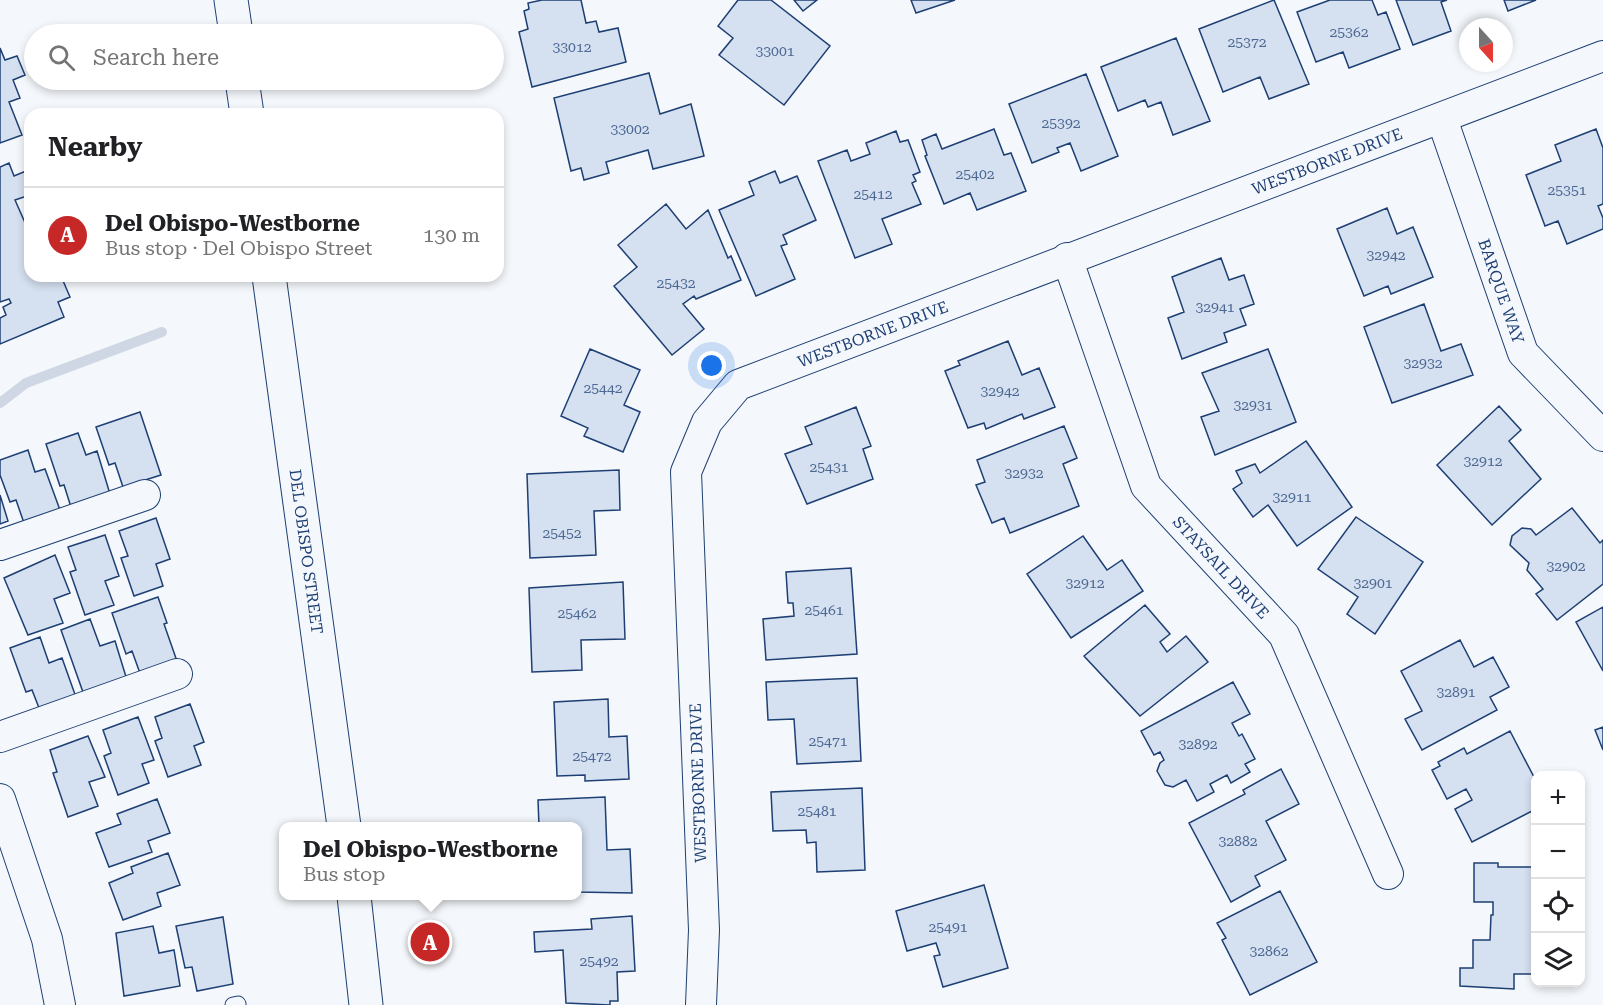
<!DOCTYPE html>
<meta charset="utf-8">
<style>
body{margin:0;font-family:"Roboto Serif",serif;background:#f6f6f6;color:#202124}
.controls{position:absolute;right:18px;bottom:18px;display:grid;overflow:hidden;border-radius:12px;box-shadow:0 3px 9px #0003}
.controls button{width:54px;height:54px;display:grid;place-items:center;padding:0;border:0;border-bottom:2px solid #e0e0e0;background:#fff;color:#202124;font:30px sans-serif}
.compass{position:absolute;left:1459px;top:18px;width:54px;height:54px;border-radius:50%;background:#fff;box-shadow:0 3px 9px #0003;rotate:159deg}
.you{position:absolute;left:712px;top:366px;width:21px;height:21px;margin:-15px;border:4px solid #fff;border-radius:50%;background:#1a73e8;box-shadow:0 0 0 9px #1a73e833}
.badge{display:grid;place-items:center;width:39px;height:39px;border-radius:50%;background:#c62828;color:#fff;font-size:20px;font-weight:700}
.pin{position:absolute;translate:-50% -50%;border:3px solid #fff;box-shadow:0 2px 6px #0006}
.popup{position:absolute;left:279px;top:822px;width:303px;height:78px;box-sizing:border-box;display:grid;place-content:center;border-radius:12px;background:#fff;filter:drop-shadow(0 2px 4px #0005);font-size:20px;white-space:nowrap;color:#757577}
.popup b{font-size:22px;color:#202124}
.popup::after{content:'';position:absolute;left:50%;top:100%;margin-left:-12px;border:12px solid transparent;border-top-color:#fff}
.list{margin:0;padding:0;list-style:none}
h2{display:flex;justify-content:space-between;align-items:center;height:78px;margin:0;padding:0 24px;font-size:26px}
h2 small{font-size:20px;font-weight:400;color:#757577}
.list li{display:grid;grid-template-columns:39px 1fr auto;gap:18px;align-items:center;box-sizing:border-box;height:96px;padding:0 24px;border-top:2px solid #e0e0e0}
.list b{display:block;font-size:22px;white-space:nowrap}
.list p{margin:0;font-size:20px;white-space:nowrap;color:#757577}
.list em{font-size:20px;font-style:normal;color:#757577}
.icon{flex:none;width:33px;height:33px;fill:none;stroke:currentColor;stroke-width:2;stroke-linecap:round;stroke-linejoin:round}
.map{position:relative;flex:none;width:1603px;height:1005px;overflow:hidden}
.search{position:absolute;background:#fff;box-shadow:0 3px 9px #0003;left:24px;top:24px;width:480px;height:66px;display:flex;align-items:center;gap:15px;box-sizing:border-box;padding:0 21px;border-radius:33px;color:#757577;font-size:22px}
.panel{position:absolute;background:#fff;box-shadow:0 3px 9px #0003;left:24px;top:108px;width:480px;height:174px;border-radius:18px}
.map>svg:first-child{display:block}
.lines{fill:none;stroke-linecap:round;stroke-linejoin:round}
.stream{stroke:#cfd7e4;stroke-width:10}
.building{fill:#d5e0f0;stroke:#1d3f73;stroke-width:1.5}
.lane-casing{stroke:#1d3f73;stroke-width:17}
.street-casing{stroke:#1d3f73;stroke-width:32}
.primary-casing{stroke:#1d3f73;stroke-width:35}
.lane{stroke:#f4f7fb;stroke-width:15}
.street{stroke:#f4f7fb;stroke-width:30}
.primary{stroke:#f4f7fb;stroke-width:33}
.labels{text-anchor:middle;dominant-baseline:central;stroke-width:4.5;stroke-linejoin:round;paint-order:stroke}
.number-label{font-size:14px;fill:#4b6792}
.street-label{font-size:16px;fill:#1d3f73;stroke:#f4f7fb}
</style>
<div class="map">
<svg width="1603" height="1005" viewBox="0 0 1603 1005">
<rect width="100%" height="100%" fill="#f4f7fb"/>
<g class="lines">
<path class="stream" d="M0 403 26 383 162 332"/>
</g>
<path class="building" d="M542 0H581L586 23 596 21 599 32 618 28 626 62 532 87 519 32 528 29 524 11 529 9 528 3Z
M738 0H771L830 46 784 105 719 55 733 38 718 26Z
M794 0H817L803 11Z
M911 0H955L916 13Z
M1274 0 1309 84 1269 99 1260 77 1223 92 1199 29Z
M1330 0H1372L1378 15 1386 12 1400 49 1349 68 1343 52 1316 62 1297 12Z
M1396 0H1447L1441 2 1451 31 1413 45Z
M1504 0H1536L1508 11Z
M1176 38 1210 121 1173 135 1161 102 1148 107 1145 100 1118 111 1101 67Z
M0 48 5 60 17 56 25 75 13 80 20 98 9 102 22 135 0 143Z
M649 73 660 114 691 104 704 156 653 169 648 150 606 162 609 173 584 180 581 168 571 171 554 98Z
M1086 74 1118 156 1081 171 1070 143 1057 148 1059 152 1032 163 1009 104Z
M994 129 1004 155 1011 153 1026 191 977 210 970 193 944 204 925 156 927 155 922 140 936 134 942 149Z
M1596 129 1603 148V204L1598 206 1603 218V229L1567 244 1558 221 1545 226 1526 175 1561 161 1555 145Z
M896 131 900 142 908 140 920 172 913 175 916 181 912 183 921 204 882 219 892 244 855 258 818 161 847 150 851 161 870 154 866 143Z
M9 163 14 176 26 171 30 181V195L15 200 30 234V276H61L70 297 58 302 64 317 0 344V318L6 315 3 307 11 303 9 299 0 302V167Z
M775 171 780 183 797 176 816 220 783 235 787 244 781 246 795 279 756 296 719 210 754 195 749 182Z
M666 204 686 229 708 210 728 258 731 256 741 280 696 299 694 296 683 304 704 329 672 355 614 286 637 267 618 245Z
M1387 208 1397 234 1413 227 1433 277 1391 294 1388 286 1364 296 1337 229Z
M1221 258 1229 280 1244 275 1254 304 1240 309 1246 325 1224 333 1227 342 1182 359 1168 318 1184 312 1172 277Z
M1424 304 1441 351 1461 344 1473 375 1392 403 1364 327Z
M1008 341 1022 375 1039 368 1055 407 1024 419 1022 414 986 429 984 423 968 428 945 371 960 365 958 361Z
M590 349 640 370 624 405 640 412 623 452 584 436 588 428 561 416Z
M1268 349 1296 422 1215 455 1201 417 1219 411 1202 373Z
M1499 406 1521 430 1509 441 1541 479 1492 525 1437 465Z
M856 407 871 446 863 449 873 479 807 504 785 454 812 444 805 427Z
M140 412 161 475 123 487 115 463 109 465 96 427Z
M1064 426 1077 458 1063 464 1079 506 1010 533 1004 518 992 523 976 485 985 482 977 460Z
M78 433 86 455 97 451 110 494 71 507 64 485 60 486 46 444Z
M1306 441 1352 507 1297 546 1268 505 1253 517 1233 489 1242 483 1236 471 1255 464 1260 473Z
M28 450 35 472 45 469 60 510 24 523 16 500 10 502 0 475V460Z
M619 470 620 510 594 511 596 555 530 558 527 474Z
M0 495 8 521 0 524Z
M1572 508 1600 543 1603 540V584L1557 620 1536 594 1543 589 1527 570 1529 563 1510 545 1512 536 1522 528 1531 529 1536 535Z
M1356 517 1423 562 1375 634 1347 614 1358 597 1318 569Z
M156 518 170 559 156 564 163 586 134 596 121 558 128 556 119 531Z
M105 535 119 576 105 581 114 605 85 615 70 572 76 570 68 547Z
M1083 536 1107 570 1122 560 1143 591 1071 638 1027 574Z
M55 555 70 593 54 599 63 623 28 635 4 578Z
M851 568 857 654 766 660 763 619 794 616 793 603H788L786 572Z
M623 582 625 639 581 640 582 670 532 672 529 588Z
M158 597 167 623 164 624 178 664 141 676 132 651 126 654 112 613Z
M1145 605 1170 634 1160 642 1167 652 1186 636 1208 662 1140 716 1084 656Z
M1603 607V671L1576 622Z
M90 619 100 646 115 641 127 680 84 695 61 630Z
M40 637 49 663 62 658 77 700 41 713 32 690 26 692 10 648Z
M1460 640 1474 667 1493 657 1509 687 1490 697 1497 710 1422 750 1405 719 1422 711 1401 671Z
M857 678 861 761 797 764 794 719 768 720 766 682Z
M1233 682 1250 714 1232 723 1239 736 1242 734 1255 759 1245 764 1250 772 1231 783 1227 775 1210 784 1214 792 1197 801 1186 780 1173 787 1165 785 1157 771 1160 763 1164 760 1160 752 1154 755 1141 731Z
M608 699 609 737 627 736 629 779 585 781V775L557 776 554 702Z
M190 704 204 742 194 746 201 765 168 777 155 741 162 738 155 717Z
M138 717 154 760 142 764 149 783 118 795 104 756 111 753 103 730Z
M1603 727V750L1595 730Z
M1510 731 1536 781V809L1472 842 1455 809 1472 800 1466 789 1447 799 1432 770 1440 766 1438 762 1464 748 1467 754Z
M88 736 105 777 89 782 98 806 68 817 53 773 57 772 50 750Z
M1281 769 1299 804 1266 821 1286 860 1255 876 1260 886 1231 902 1189 823 1245 794 1243 790Z
M862 788 865 870 817 872 816 842 807 843 806 830 773 831 771 792Z
M605 797 607 850 630 849 632 893 577 892V826H539L538 800Z
M157 799 170 833 148 841 152 852 109 867 96 833 121 824 117 814Z
M168 853 180 885 157 893 161 906 123 920 109 883 133 873 131 867Z
M1474 863H1498V867H1536V974H1514V989L1460 986V968H1473V940H1490L1491 915H1493V902H1474Z
M984 885 1008 968 943 987 934 956 940 955 936 943 907 951 896 911Z
M1280 891 1317 962 1250 995 1222 940 1226 938 1217 923Z
M632 916 635 971 617 972 618 1001H610V1005L566 1003 563 950 535 952 534 932 592 929 591 919Z
M223 917 233 984 197 991 192 967 185 968 176 926Z
M153 926 159 953 174 950 180 986 124 996 116 933Z"/>
<g class="lines">
<defs>
<path id="lane" d="M233 1005 238 1004"/>
<g id="street">
<path id="s1" d="M1442 119 1523 353 1603 436"/>
<path id="s2" d="M1067 258 1146 486 1284 635 1388 874"/>
<path d="M0 545 145 495"/>
<path d="M0 737 177 674"/>
<path d="M0 799 47 939 60 1005"/>
<path id="s3" d="M701 1005 704 930 686 472 707 422 738 385 1603 56"/>
</g>
<g id="primary">
<path d="M231 0 236 34"/>
<path d="M242 80 247 114"/>
<path id="s4" d="M269 276 344 826"/>
<path d="M354 896 366 1005"/>
</g>
</defs>
<use href="#lane" class="lane-casing"/>
<use href="#street" class="street-casing"/>
<use href="#primary" class="primary-casing"/>
<use href="#lane" class="lane"/>
<use href="#street" class="street"/>
<use href="#primary" class="primary"/>
</g>
<g class="labels">
<g class="number-label">
<text x="1349" y="32">25362</text>
<text x="1247" y="42">25372</text>
<text x="572" y="47">33012</text>
<text x="775" y="51">33001</text>
<text x="1061" y="123">25392</text>
<text x="630" y="129">33002</text>
<text x="975" y="174">25402</text>
<text x="1567" y="190">25351</text>
<text x="873" y="194">25412</text>
<text x="1386" y="255">32942</text>
<text x="676" y="283">25432</text>
<text x="1215" y="307">32941</text>
<text x="1423" y="363">32932</text>
<text x="603" y="388">25442</text>
<text x="1000" y="391">32942</text>
<text x="1253" y="405">32931</text>
<text x="1483" y="461">32912</text>
<text x="829" y="467">25431</text>
<text x="1024" y="473">32932</text>
<text x="1292" y="497">32911</text>
<text x="562" y="533">25452</text>
<text x="1566" y="566">32902</text>
<text x="1085" y="583">32912</text>
<text x="1373" y="583">32901</text>
<text x="824" y="610">25461</text>
<text x="577" y="613">25462</text>
<text x="1456" y="692">32891</text>
<text x="828" y="741">25471</text>
<text x="1198" y="744">32892</text>
<text x="592" y="756">25472</text>
<text x="817" y="811">25481</text>
<text x="1238" y="841">32882</text>
<text x="948" y="927">25491</text>
<text x="1269" y="951">32862</text>
<text x="599" y="961">25492</text>
</g>
<g class="street-label">
<text stroke="none"><textPath href="#s3" startOffset="1266">WESTBORNE DRIVE</textPath></text>
<text stroke="none"><textPath href="#s1" startOffset="182">BARQUE WAY</textPath></text>
<text stroke="none"><textPath href="#s3" startOffset="780">WESTBORNE DRIVE</textPath></text>
<text stroke="none"><textPath href="#s4" startOffset="278">DEL OBISPO STREET</textPath></text>
<text stroke="none"><textPath href="#s2" startOffset="352">STAYSAIL DRIVE</textPath></text>
<text transform="translate(698 783) rotate(-92)">WESTBORNE DRIVE</text>
</g>
</g>
</svg>
<div class="controls">
<button>+</button>
<button>−</button>
<button><svg class="icon" aria-label="locate" viewBox="0 0 24 24"><circle cx="12" cy="12" r="6"/><path d="M12 2v4M12 18v4M2 12h4M18 12h4"/></svg></button>
<button><svg class="icon" aria-label="layers" viewBox="0 0 24 24"><path d="M12 4l9 5-9 5-9-5zM3 14l9 5 9-5"/></svg></button>
</div>
<svg class="compass" viewBox="-18 -18 36 36"><path d="M0-13l5 13h-10z" fill="#e53935"/><path d="M0 13l5-13h-10z" fill="#757577"/></svg>
<div class="you"></div>
<div class="pin badge" style="left:430px;top:942px">A</div>
<div class="popup"><b>Del Obispo-Westborne</b>Bus stop</div>
<div class="search"><svg class="icon" aria-label="search" viewBox="0 0 24 24"><circle cx="10" cy="10" r="6"/><path d="M15 15l6 6"/></svg>Search here</div>
<section class="panel">
<h2>Nearby<small></small></h2>
<ul class="list">
<li><span class="badge">A</span><div><b>Del Obispo-Westborne</b><p>Bus stop · Del Obispo Street</p></div><em>130 m</em></li>
</ul>
</section>
</div>
